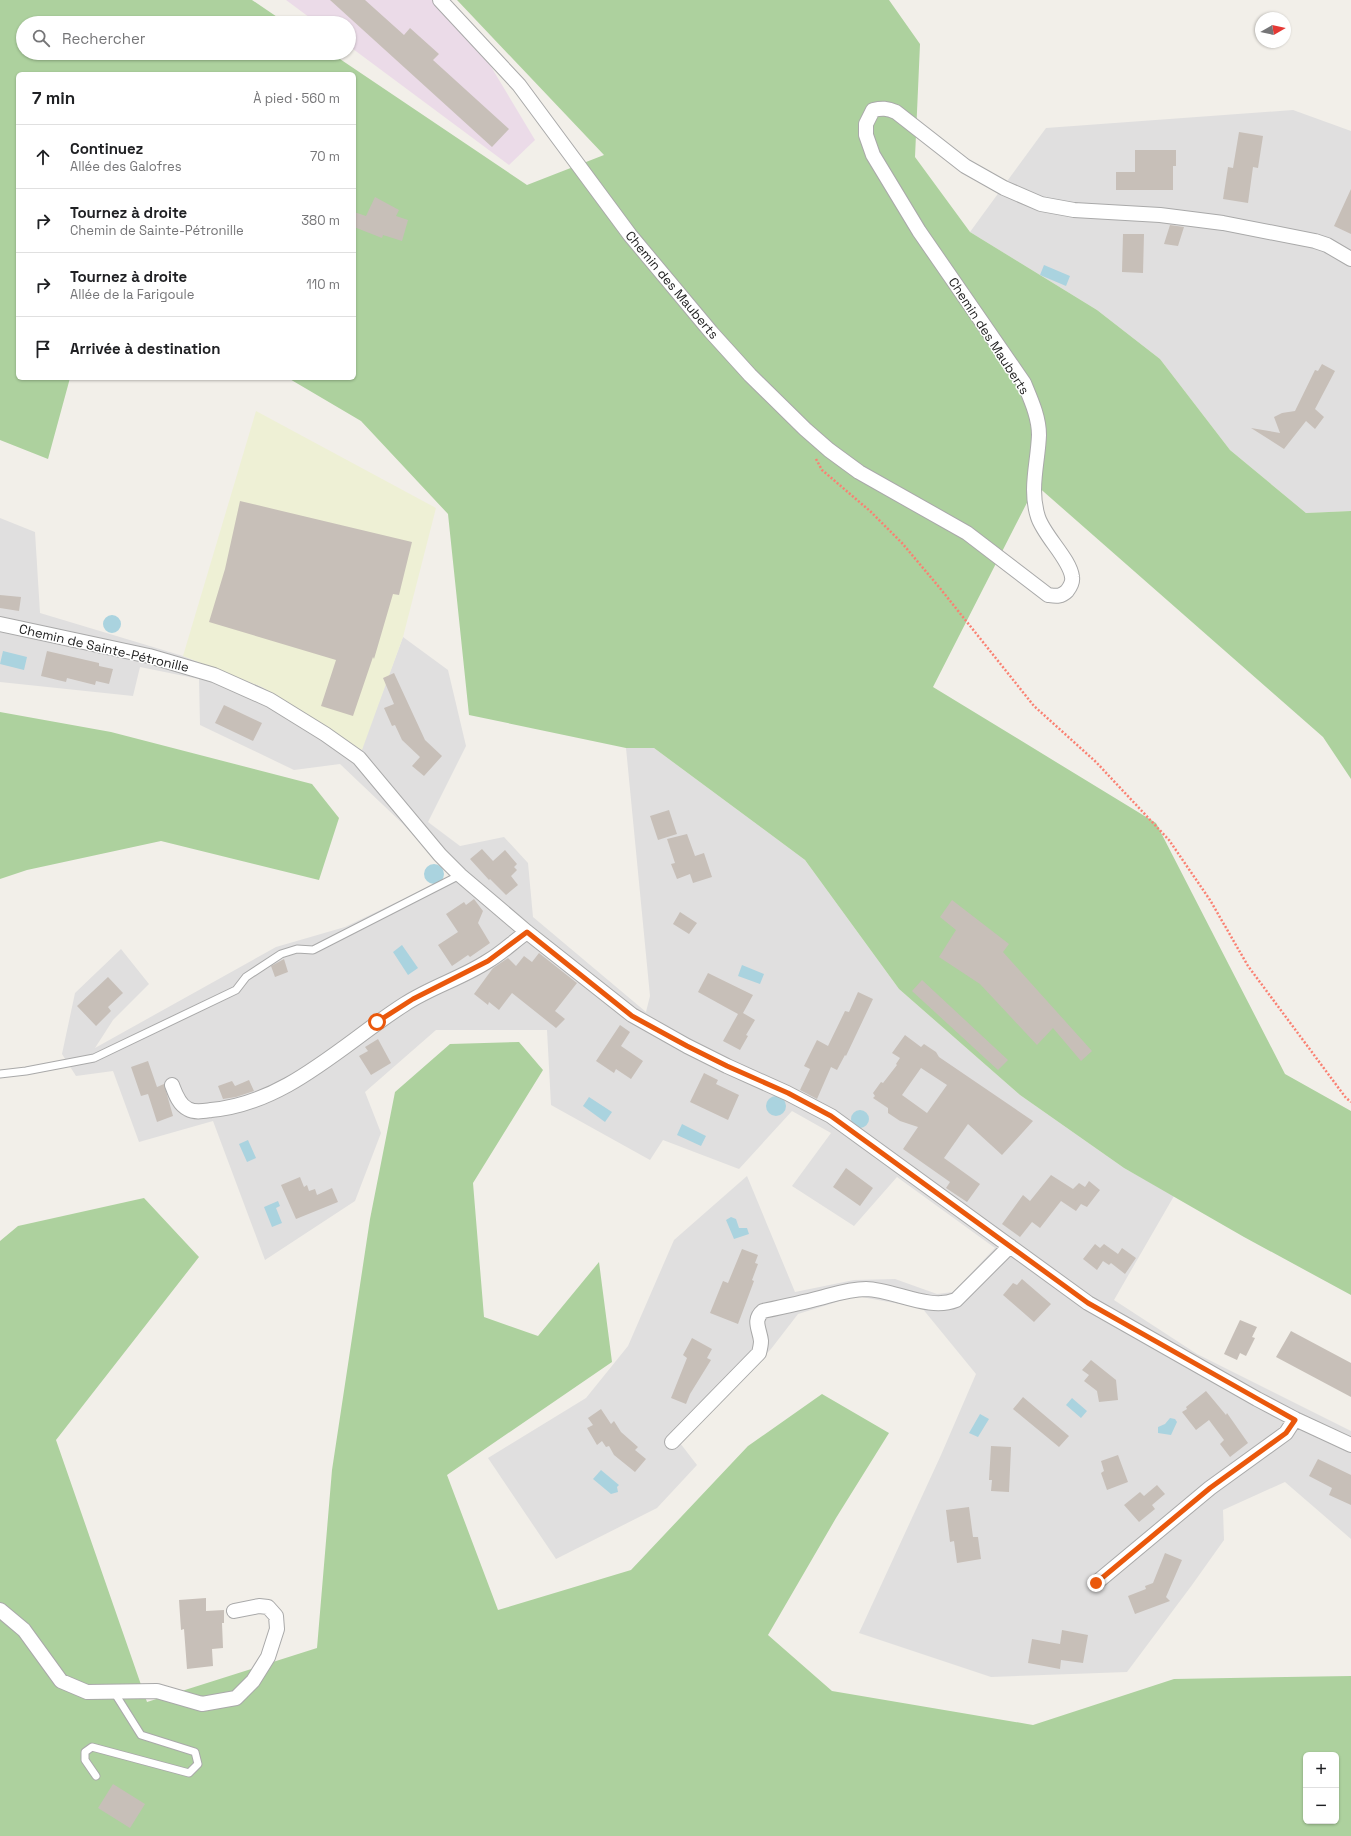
<!DOCTYPE html>
<html lang="fr">
<meta charset="utf-8">
<style>
body{margin:0;font-family:"Space Grotesk",sans-serif;background:#f2f2f2;color:#202124}
.controls{position:absolute;right:12px;bottom:12px;display:grid;overflow:hidden;border-radius:6px;box-shadow:0 1px 3px #0004}
.controls button{width:36px;height:36px;display:grid;place-items:center;padding:0;border:0;border-bottom:1px solid #e0e0e0;background:#fff;color:#202124;font:20px sans-serif}
.compass{position:absolute;left:1255px;top:12px;width:36px;height:36px;border-radius:50%;background:#fff;box-shadow:0 1px 3px #0004;rotate:81deg}
.stop{position:absolute;width:12px;height:12px;margin:-9px;border:3px solid #ea580c;border-radius:50%;background:#fff}
.stop.end{background:#ea580c;border-color:#fff;box-shadow:0 1px 4px #0008}
.list{margin:0;padding:0;list-style:none}
h2{display:flex;justify-content:space-between;align-items:center;height:52px;margin:0;padding:0 16px;font-size:17px}
h2 small{font-size:13px;font-weight:400;color:#757577}
.list li{display:grid;grid-template-columns:26px 1fr auto;gap:12px;align-items:center;box-sizing:border-box;height:64px;padding:0 16px;border-top:1px solid #e0e0e0}
.list b{display:block;font-size:15px;white-space:nowrap}
.list p{margin:0;font-size:13px;white-space:nowrap;color:#757577}
.list em{font-size:13px;font-style:normal;color:#757577}
.icon{flex:none;width:22px;height:22px;fill:none;stroke:currentColor;stroke-width:2;stroke-linecap:round;stroke-linejoin:round}
.map{position:relative;flex:none;width:1351px;height:1836px;overflow:hidden}
.search{position:absolute;background:#fff;box-shadow:0 1px 3px #0004;left:16px;top:16px;width:340px;height:44px;display:flex;align-items:center;gap:10px;box-sizing:border-box;padding:0 14px;border-radius:22px;color:#757577;font-size:15px}
.panel{position:absolute;background:#fff;box-shadow:0 1px 3px #0004;left:16px;top:72px;width:340px;height:308px;border-radius:6px}
.map>svg:first-child{display:block}
.residential{fill:#e0dfdf}
.industrial{fill:#ebdbe8}
.farmland{fill:#eef0d5}
.forest{fill:#add19e;fill-rule:evenodd}
.water{fill:#aad3df}
.building{fill:#c7bfb8;fill-rule:evenodd}
.lines{fill:none;stroke-linecap:round;stroke-linejoin:round}
.lane-casing{stroke:#a9a9a9;stroke-width:9}
.street-casing{stroke:#a9a9a9;stroke-width:16}
.path{stroke:#fa8072;stroke-width:2.5;stroke-dasharray:2 2;stroke-linecap:butt}
.lane{stroke:#fff;stroke-width:7}
.street{stroke:#fff;stroke-width:14}
.route{stroke:#ea580c;stroke-width:5}
.labels{text-anchor:middle;dominant-baseline:central;stroke-width:3;stroke-linejoin:round;paint-order:stroke}
.street-label{font-size:13px;fill:#222;stroke:#fff}
</style>
<div class="map">
<svg width="1351" height="1836" viewBox="0 0 1351 1836">
<rect width="100%" height="100%" fill="#f2efe9"/>
<path class="residential" d="M1293 110 1351 131V511L1306 513 1230 450 1160 359 1097 310 970 232 1046 128Z
M0 518 35 532 40 613 183 656 262 687 361 750 403 637 448 670 466 746 428 822 460 846 504 837 528 863 533 917 646 1012 650 996 626 748H654L805 860 899 989 1020 1095 1124 1168 1174 1196 1114 1300 1197 1354 1351 1431V1539L1285 1482 1223 1510 1224 1540 1192 1585 1127 1672 991 1677 859 1633 941 1455 976 1374 922 1308 856 1296 798 1314 771 1349 680 1443 697 1465 657 1508 556 1559 488 1458 586 1398 628 1346 674 1240 747 1176 795 1292 854 1280 895 1279 937 1294 953 1292 995 1248 897 1177 854 1226 792 1186 831 1133 792 1111 739 1169 663 1140 650 1160 551 1105 547 1030H436L365 1092 381 1133 355 1201 265 1260 213 1121 139 1142 113 1071 76 1076 62 1054 75 993 121 949 149 984 113 1020 95 1048 276 947 345 927 451 876 402 823 340 764 294 770 200 725 199 679 140 667 133 696 0 682Z"/>
<path class="industrial" d="M286 0H451L535 140 509 165 349 46V23H317Z"/>
<path class="farmland" d="M256 411 436 508 403 637 362 750 262 687 183 656Z"/>
<path class="forest" d="M0 0H252L286 23H23V53H331L527 185 604 155 457 0H889L920 44 915 157 970 232 1097 310 1160 359 1230 450 1306 513 1351 511V779L1323 737 1036 485 933 687 1156 823 1285 1074 1351 1111V1295L1244 1237 1124 1168 1020 1095 899 989 805 860 654 748H626L469 715 448 514 361 421 288 378H354V74H18V378H70L48 459 0 440Z
M0 712 111 732 312 784 339 818 319 880 161 841 27 870 0 879Z
M519 1042 543 1070 473 1183 484 1317 538 1336 599 1262 612 1362 447 1475 498 1610 631 1570 748 1446 822 1394 889 1433 836 1518 768 1635 832 1691 1033 1725 1174 1679 1351 1676V1836H0V1241L18 1226 144 1198 199 1257 56 1440 147 1702 317 1648 332 1470 370 1219 395 1092 450 1044ZM1306 1755H1336V1821H1306Z"/>
<path class="water" d="M1044 265 1070 276 1066 286 1040 275Z
M103 624a9 9 0 1 1 18 0a9 9 0 1 1-18 0Z
M3 651 27 657 24 670 0 664Z
M424 874a10 10 0 1 1 20 0a10 10 0 1 1-20 0Z
M402 945 418 968 408 975 393 952Z
M742 965 764 974 760 984 738 976Z
M766 1106a10 10 0 1 1 20 0a10 10 0 1 1-20 0Z
M589 1097 612 1112 605 1122 583 1106Z
M851 1119a9 9 0 1 1 18 0a9 9 0 1 1-18 0Z
M682 1124 706 1136 701 1146 677 1135Z
M248 1140 256 1158 247 1162 239 1144Z
M278 1201 280 1206 276 1208 282 1223 272 1227 264 1207Z
M731 1217 736 1219 739 1228H747L749 1234 734 1239 726 1220Z
M1072 1398 1087 1411 1081 1418 1066 1405Z
M980 1414 989 1419 978 1437 969 1433Z
M1170 1418 1175 1419 1177 1422 1171 1435 1158 1433V1427L1165 1424Z
M601 1470 619 1485 617 1487 618 1492 611 1494 593 1479Z"/>
<path class="building" d="M330 0H365L404 35 410 28 439 54 433 60 509 129 492 147Z
M1239 132 1263 136 1258 168 1253 167 1248 203 1223 199 1228 167 1233 168Z
M1135 150H1176V166H1173V190H1116V172H1135Z
M1351 189V234L1334 226Z
M375 197 399 210 396 216 408 220 402 241 383 235 382 238 354 227V212L366 216Z
M1170 225 1184 227 1178 246 1164 244Z
M1123 234H1144L1143 273 1122 272Z
M1322 364 1335 371 1315 409 1324 417 1315 429 1306 421 1284 449 1251 428 1280 433 1274 417 1282 413 1295 411 1315 370 1318 371Z
M240 501 412 542 399 595 393 594 374 659 373 657 353 716 321 706 336 660 209 622 225 569Z
M0 595 21 597 19 611 0 608Z
M47 651 99 663V666L113 669 109 684 96 681 95 685 67 678 66 682 41 676Z
M394 673 425 740 442 756 424 776 412 766 420 757 402 740 395 725 392 726 384 708 394 704 383 678Z
M224 705 262 723 253 741 215 723Z
M669 810 677 834 658 840 650 816Z
M687 834 695 856 704 853 712 877 693 883 690 874 677 879 671 864 675 863 667 839Z
M482 849 493 861 505 850 517 864 514 867 517 870 511 876 518 885 506 895 490 879 489 880 470 859Z
M474 899 483 911 478 923 490 943 470 957 468 955 452 966 438 945 458 932 446 914 464 902 466 905Z
M952 900 1009 944 1003 952 1092 1051 1081 1061 1053 1028 1037 1045 980 984 939 957 956 930 940 917Z
M680 912 697 923 689 934 673 924Z
M539 953 577 983 555 1011 565 1019 556 1028 512 993 499 1010 489 1002 488 1005 474 994 493 968 508 958 516 966 524 956 532 962Z
M284 959 288 972 275 977 271 966Z
M708 973 753 995 743 1013 755 1020 746 1035 748 1036 740 1050 723 1041 738 1014 698 992Z
M108 977 123 993 108 1007 111 1011 96 1026 77 1006Z
M922 980 1008 1060 998 1070 912 991Z
M858 992 873 999 846 1056 845 1055 837 1070 831 1067 817 1099 800 1090 810 1069 804 1066 817 1040 828 1046 845 1011 849 1012Z
M620 1025 630 1032 621 1046 643 1061 631 1079 616 1069 614 1073 596 1061Z
M905 1035 921 1047 924 1044 936 1052 939 1057 1033 1121 1002 1155 968 1124 944 1158 980 1184 967 1202 946 1188 950 1182 903 1149 918 1127 900 1121 888 1113V1108L873 1098 875 1096 873 1093 881 1082 883 1083 897 1065 896 1064 900 1058 892 1053ZM921 1068 947 1085 927 1113 902 1095Z
M378 1039 391 1063 371 1075 359 1056 368 1051 365 1047Z
M148 1061 157 1087 164 1084 173 1116 157 1122 148 1094 141 1096 131 1067Z
M704 1073 718 1080 716 1084 739 1095 728 1120 690 1102Z
M249 1080 254 1091 236 1097 223 1099 218 1086 232 1081 235 1086Z
M846 1168 873 1188 860 1206 833 1187Z
M1051 1175 1073 1189 1079 1183 1085 1187 1089 1181 1100 1190 1087 1207 1081 1204 1076 1211 1061 1201 1040 1228 1032 1222 1020 1237 1002 1224 1023 1195 1030 1201Z
M300 1177 304 1187 307 1185 309 1191 315 1189 317 1195 332 1188 338 1202 296 1219 281 1185Z
M1095 1244 1100 1248 1104 1244 1118 1254 1122 1248 1136 1258 1125 1274 1111 1263 1109 1265 1103 1261 1097 1270 1083 1259Z
M742 1249 758 1255 755 1263 758 1264 752 1280 754 1281 738 1324 710 1313 723 1281 728 1283Z
M1022 1279 1051 1304 1034 1322 1003 1295 1013 1283 1017 1285Z
M1240 1320 1257 1327 1252 1337 1255 1338 1246 1356 1240 1353 1237 1360 1224 1354Z
M1291 1331 1351 1363V1397L1276 1357Z
M692 1338 712 1349 707 1358 711 1360 690 1394 686 1404 671 1398 687 1358 683 1355Z
M1091 1360 1116 1380 1118 1400 1099 1402 1097 1391 1084 1381 1089 1375 1082 1370Z
M1206 1391 1226 1415 1227 1413 1248 1443 1230 1457 1220 1444 1224 1440 1209 1420 1196 1430 1182 1412 1187 1409 1186 1407Z
M1023 1397 1069 1436 1059 1447 1013 1409Z
M601 1409 611 1424 614 1421 621 1432 638 1447 635 1450 646 1459 635 1472 614 1455 609 1446 606 1447 602 1441 597 1445 587 1428 593 1425 588 1418Z
M991 1446 1011 1447 1009 1492 991 1491 992 1480H989Z
M1118 1455 1128 1482 1107 1490 1101 1473 1104 1471 1101 1461Z
M1318 1459 1351 1475V1505L1329 1495 1332 1488 1309 1476Z
M1157 1485 1165 1494 1152 1505 1155 1509 1139 1522 1124 1505 1140 1492 1144 1496Z
M969 1507 973 1537H978L981 1559 957 1563 954 1541 950 1542 946 1510Z
M1165 1553 1182 1560 1166 1597 1170 1601 1135 1614 1128 1596 1146 1589 1145 1586 1153 1583Z
M206 1598V1611L224 1610V1623H222L223 1648 212 1649 213 1666 187 1669 184 1629 181 1630 179 1600Z
M1062 1630 1088 1635 1083 1663 1061 1660 1060 1669 1028 1663 1032 1639 1060 1644Z
M113 1784 145 1804 130 1828 98 1808Z"/>
<g class="lines">
<defs>
<path id="lane" d="M0 1074 26 1071 94 1058 236 990 246 977 281 954 297 949 313 950 460 875
M96 1776 85 1760V1752L92 1747 189 1773 198 1764 195 1752 141 1735 114 1692"/>
<path id="street" d="M440 0 519 85 630 235 711 332 750 375 805 429 829 450 859 472 967 533 1048 595C1056 596 1061 597 1067 591 1070 587 1073 582 1072 577 1070 559 1044 536 1038 517 1029 489 1038 463 1039 435 1039 417 1031 400 1024 383L919 231 873 155 866 135V124L873 110C882 108 887 108 896 112L965 166 1004 188 1041 204 1074 210 1160 215 1223 223 1315 241 1327 245 1351 259
M0 624 149 656 214 675 270 700 325 734 359 758 440 855 460 875 527 932 632 1015 687 1046 727 1066 787 1093 831 1116 1088 1303 1257 1399 1295 1419 1351 1445
M172 1085C175 1093 179 1105 188 1109 195 1113 204 1111 211 1110 286 1104 345 1042 405 1004 431 987 462 978 488 961 502 953 514 941 527 932
M672 1442 759 1353C760 1349 761 1345 761 1341 760 1330 752 1320 763 1311 782 1307 801 1303 820 1298 835 1294 850 1289 866 1289 895 1290 929 1311 956 1300L1010 1246
M1096 1583 1210 1488 1286 1433 1295 1419
M0 1610 24 1630 61 1681 87 1692 157 1691 202 1704 236 1698 253 1681 268 1657 277 1629 276 1616 268 1607 259 1606 234 1611"/>
</defs>
<use href="#lane" class="lane-casing"/>
<use href="#street" class="street-casing"/>
<path class="path" d="M816 459 822 470 870 511 902 543 939 587 1034 706 1096 762 1169 840 1210 900 1248 966 1346 1098 1351 1102"/>
<use href="#lane" class="lane"/>
<use href="#street" class="street"/>
</g>
<g class="lines">
<path class="route" d="M377 1022 413 999 488 961 527 932 632 1016 687 1046 727 1066 788 1093 831 1116 1088 1303 1295 1420 1286 1433 1210 1488 1096 1583"/>
</g>
<g class="labels">
<g class="street-label">
<text transform="translate(672 285) rotate(50)">Chemin des Mauberts</text>
<text transform="translate(989 336) rotate(57)">Chemin des Mauberts</text>
<text transform="translate(104 648) rotate(13)">Chemin de Sainte-Pétronille</text>
</g>
</g>
</svg>
<div class="controls">
<button>+</button>
<button>−</button>
</div>
<svg class="compass" viewBox="-18 -18 36 36"><path d="M0-13l5 13h-10z" fill="#e53935"/><path d="M0 13l5-13h-10z" fill="#757577"/></svg>
<div class="stop" style="left:377px;top:1022px"></div>
<div class="stop end" style="left:1096px;top:1583px"></div>
<div class="search"><svg class="icon" aria-label="search" viewBox="0 0 24 24"><circle cx="10" cy="10" r="6"/><path d="M15 15l6 6"/></svg>Rechercher</div>
<section class="panel">
<h2>7 min<small>À pied · 560 m</small></h2>
<ul class="list">
<li><svg class="icon" aria-label="ahead" viewBox="0 0 24 24"><path d="M12 20V5M6 11l6-6 6 6"/></svg><div><b>Continuez</b><p>Allée des Galofres</p></div><em>70 m</em></li>
<li><svg class="icon" aria-label="right" viewBox="0 0 24 24"><path d="M7 20v-9h11M14 6l5 5-5 5"/></svg><div><b>Tournez à droite</b><p>Chemin de Sainte-Pétronille</p></div><em>380 m</em></li>
<li><svg class="icon" aria-label="right" viewBox="0 0 24 24"><path d="M7 20v-9h11M14 6l5 5-5 5"/></svg><div><b>Tournez à droite</b><p>Allée de la Farigoule</p></div><em>110 m</em></li>
<li><svg class="icon" aria-label="arrive" viewBox="0 0 24 24"><path d="M6 21V4h12l-3 4 3 4H6"/></svg><div><b>Arrivée à destination</b></div></li>
</ul>
</section>
</div>
